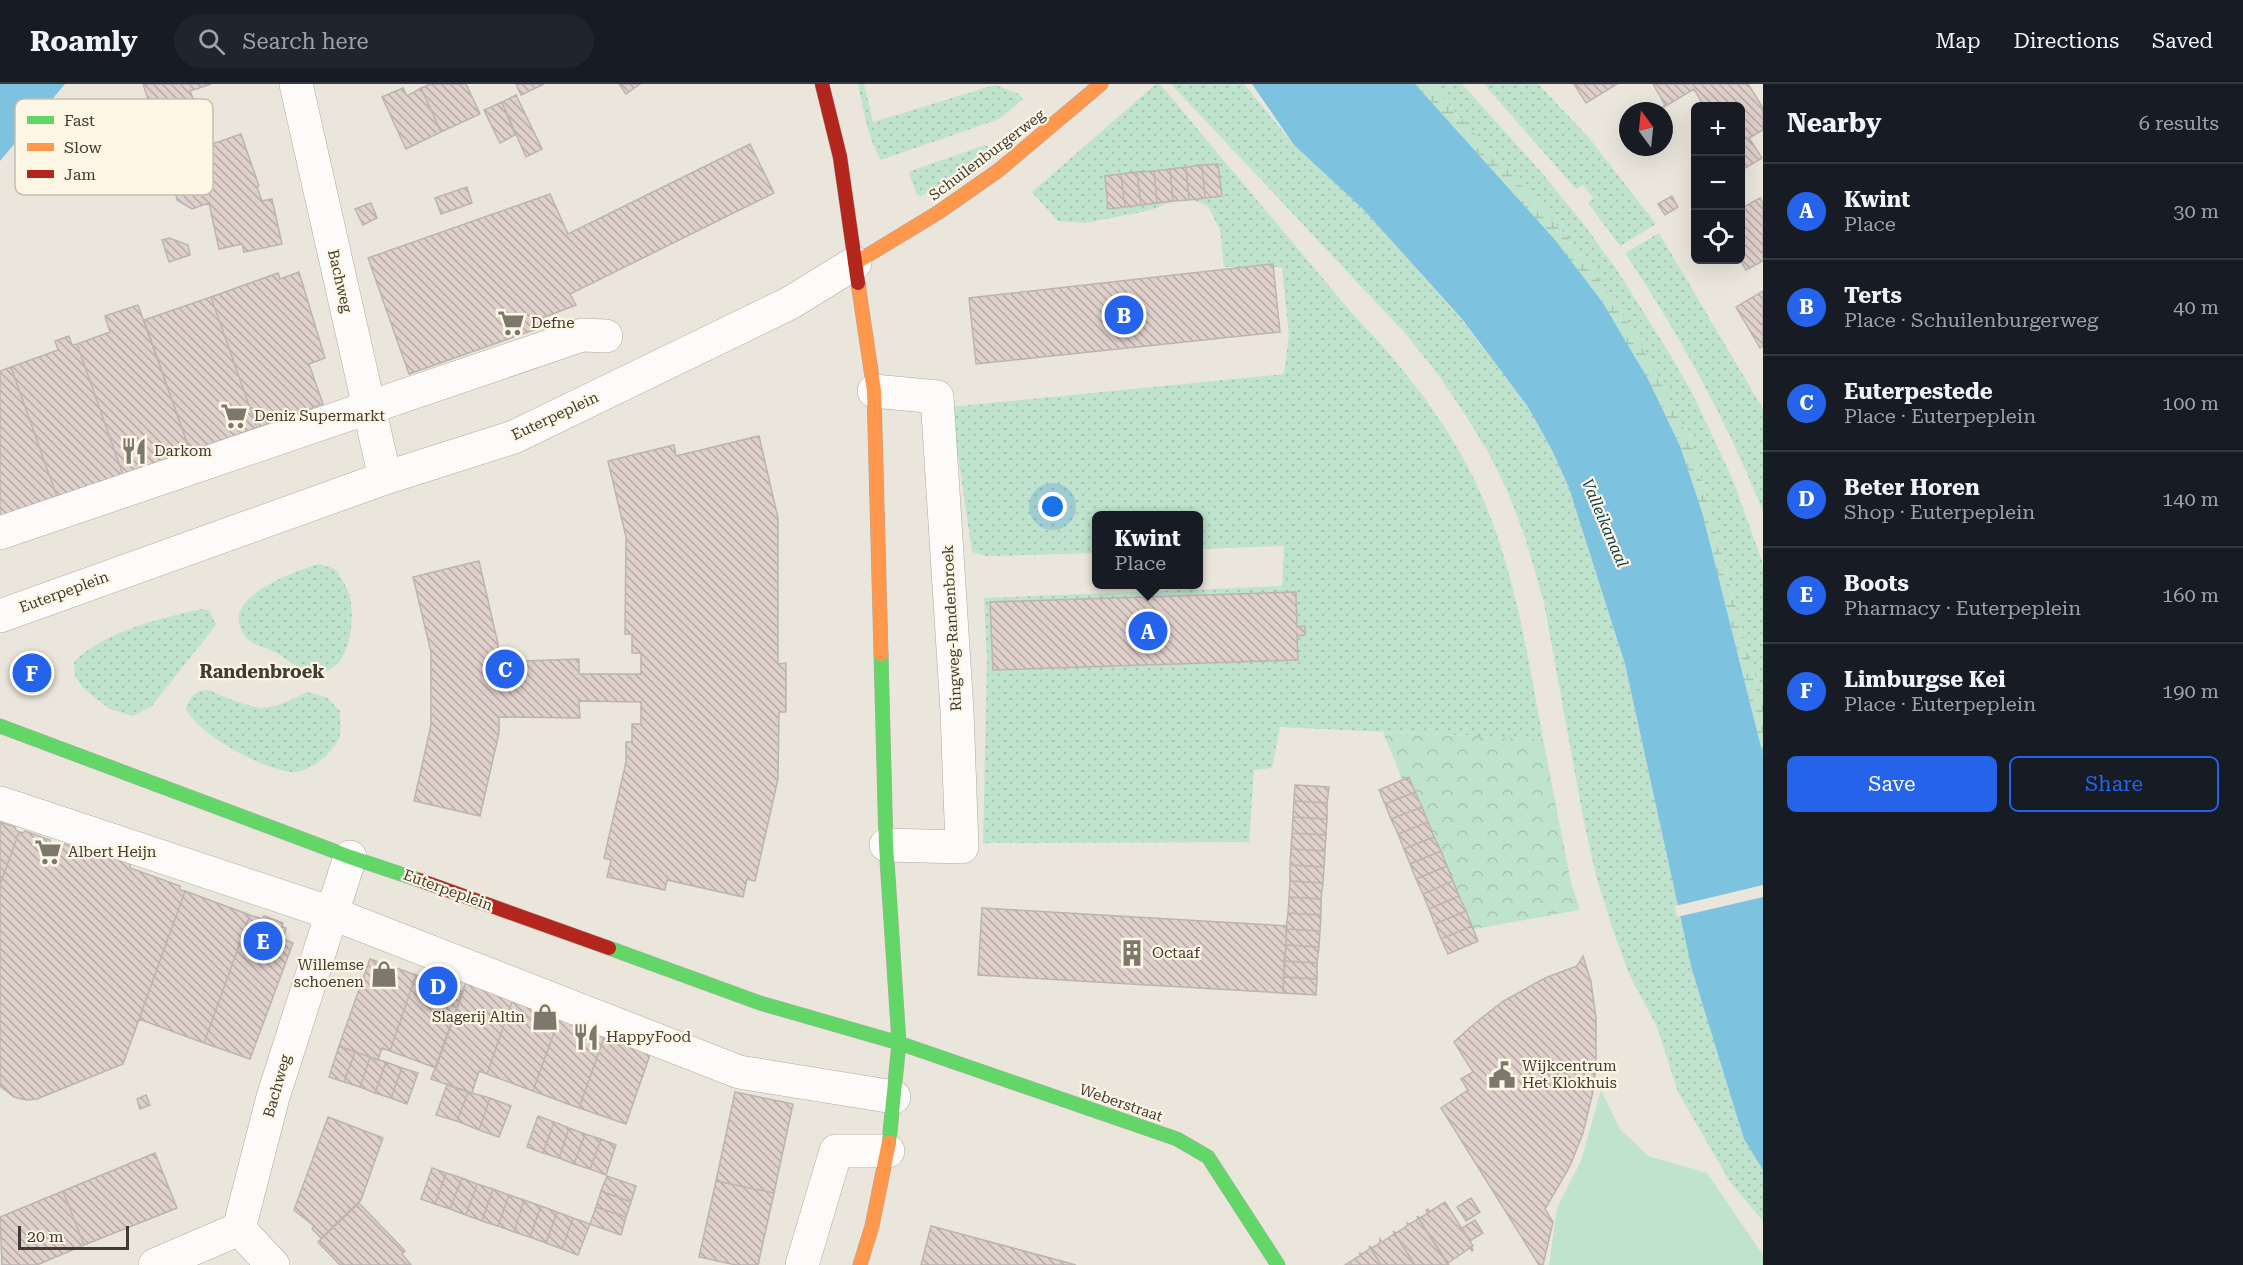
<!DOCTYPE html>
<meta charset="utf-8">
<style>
body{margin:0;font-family:"Roboto Serif",serif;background:#20242c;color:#f1f3f6}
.controls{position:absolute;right:18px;top:18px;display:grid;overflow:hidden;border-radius:9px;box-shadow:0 6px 24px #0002}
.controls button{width:54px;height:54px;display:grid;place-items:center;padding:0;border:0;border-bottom:2px solid #363941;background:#171b24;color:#f1f3f6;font:30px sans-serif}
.compass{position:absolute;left:1619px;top:18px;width:54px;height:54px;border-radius:50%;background:#171b24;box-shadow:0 6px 24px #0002;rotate:345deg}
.scale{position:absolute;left:18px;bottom:15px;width:111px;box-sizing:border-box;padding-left:6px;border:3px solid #403c34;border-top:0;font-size:16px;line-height:21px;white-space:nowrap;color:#403c34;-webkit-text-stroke:4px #fef6e5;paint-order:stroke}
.you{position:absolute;left:1053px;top:423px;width:21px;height:21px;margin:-15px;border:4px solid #fff;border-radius:50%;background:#1a73e8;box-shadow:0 0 0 9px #1a73e833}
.badge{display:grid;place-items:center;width:39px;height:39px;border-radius:50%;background:#2563eb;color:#fff;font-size:20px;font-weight:700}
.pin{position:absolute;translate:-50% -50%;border:3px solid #fff;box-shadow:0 2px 6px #0006}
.popup{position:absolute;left:1092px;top:427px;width:111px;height:78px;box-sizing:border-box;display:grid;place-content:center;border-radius:9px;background:#171b24;filter:drop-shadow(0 2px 4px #0005);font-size:20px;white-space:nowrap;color:#9ea1a6}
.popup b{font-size:22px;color:#f1f3f6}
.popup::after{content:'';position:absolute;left:50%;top:100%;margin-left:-12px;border:12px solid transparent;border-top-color:#171b24}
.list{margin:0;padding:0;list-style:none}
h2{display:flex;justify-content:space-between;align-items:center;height:78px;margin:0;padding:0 24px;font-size:26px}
h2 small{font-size:20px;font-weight:400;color:#9ea1a6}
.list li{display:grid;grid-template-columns:39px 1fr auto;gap:18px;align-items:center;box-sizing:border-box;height:96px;padding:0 24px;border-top:2px solid #363941}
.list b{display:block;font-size:22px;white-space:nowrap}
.list p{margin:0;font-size:20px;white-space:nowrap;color:#9ea1a6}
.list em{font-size:20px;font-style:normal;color:#9ea1a6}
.actions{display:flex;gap:12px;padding:18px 24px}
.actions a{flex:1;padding:14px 0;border:2px solid #2563eb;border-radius:9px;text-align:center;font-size:21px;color:#2563eb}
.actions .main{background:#2563eb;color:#fff}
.icon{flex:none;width:33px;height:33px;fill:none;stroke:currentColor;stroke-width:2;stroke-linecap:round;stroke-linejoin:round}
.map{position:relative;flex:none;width:1763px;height:1181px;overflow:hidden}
header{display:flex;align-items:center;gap:36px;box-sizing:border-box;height:84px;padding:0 30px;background:#171b24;border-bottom:2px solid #363941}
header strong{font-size:28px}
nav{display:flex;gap:33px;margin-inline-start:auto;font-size:21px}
.search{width:420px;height:54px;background:#20242c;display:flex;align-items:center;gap:15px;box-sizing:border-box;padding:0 21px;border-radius:33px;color:#9ea1a6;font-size:22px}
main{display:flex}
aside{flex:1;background:#171b24}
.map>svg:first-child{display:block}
.grass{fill:url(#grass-dots)}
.forest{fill:url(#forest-crowns)}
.wetland{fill:url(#wetland-marsh)}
.park{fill:#bfe3cd}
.water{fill:#7dc2de}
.pier{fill:#ebe6db}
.building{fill:url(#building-back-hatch);stroke:#bbb4b0;stroke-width:1.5}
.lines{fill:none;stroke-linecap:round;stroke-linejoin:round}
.street-casing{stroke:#ada9a1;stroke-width:34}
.fast-casing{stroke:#ada9a1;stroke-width:15}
.slow-casing{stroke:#ada9a1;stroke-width:15}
.jam-casing{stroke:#ada9a1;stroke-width:15}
.street{stroke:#fcfbfa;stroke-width:33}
.fast{stroke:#63d668;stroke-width:14}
.slow{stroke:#ff974d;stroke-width:14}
.jam{stroke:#b3261e;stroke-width:14}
.labels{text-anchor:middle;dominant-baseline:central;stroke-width:4.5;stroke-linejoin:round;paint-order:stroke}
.street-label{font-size:15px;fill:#403c34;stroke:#fef6e5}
.poi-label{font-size:15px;fill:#403c34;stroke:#fef6e5;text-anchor:start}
.water-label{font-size:16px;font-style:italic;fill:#0c394c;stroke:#fef6e5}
.quarter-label{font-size:18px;font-weight:bold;fill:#403c34;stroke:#fef6e5}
.key{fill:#fef6e5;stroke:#c5beb0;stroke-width:1.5}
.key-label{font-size:16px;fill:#403c34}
</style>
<header>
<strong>Roamly</strong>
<div class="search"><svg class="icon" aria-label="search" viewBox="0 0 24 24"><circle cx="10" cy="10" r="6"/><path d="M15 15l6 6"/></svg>Search here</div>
<nav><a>Map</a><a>Directions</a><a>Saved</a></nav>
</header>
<main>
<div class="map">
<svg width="1763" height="1181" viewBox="0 0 1763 1181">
<defs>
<pattern id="grass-dots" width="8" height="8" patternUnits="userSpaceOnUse" patternTransform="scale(1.5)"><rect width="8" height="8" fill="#bfe3cd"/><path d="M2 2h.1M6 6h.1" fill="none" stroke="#a5c4b1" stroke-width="1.8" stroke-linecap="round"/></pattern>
<pattern id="forest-crowns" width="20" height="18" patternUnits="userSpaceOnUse" patternTransform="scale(1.5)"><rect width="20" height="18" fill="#bfe3cd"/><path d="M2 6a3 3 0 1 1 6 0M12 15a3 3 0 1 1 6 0" fill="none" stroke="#a5c4b1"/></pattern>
<pattern id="wetland-marsh" width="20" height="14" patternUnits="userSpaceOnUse" patternTransform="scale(1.5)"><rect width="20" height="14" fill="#bfe3cd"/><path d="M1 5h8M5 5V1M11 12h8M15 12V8" fill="none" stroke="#a5c4b1"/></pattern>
<pattern id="building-back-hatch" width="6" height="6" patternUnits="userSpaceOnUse" patternTransform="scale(1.5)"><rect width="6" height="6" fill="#e0d0cb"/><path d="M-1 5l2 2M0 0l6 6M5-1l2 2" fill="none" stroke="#b7aaa6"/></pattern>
</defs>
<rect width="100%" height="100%" fill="#ebe6db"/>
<path class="grass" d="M858 0H864L873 38 995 1 1019 10 1023 15 999 35 881 76C867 52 864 27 858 0Z
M1156 0 1161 1C1222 75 1284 148 1345 221 1358 237 1372 250 1385 265 1424 310 1461 362 1484 417 1516 493 1528 574 1543 655L1280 643 1272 684 1254 686 1249 758 983 759 987 575 984 514 1282 502 1284 462 1199 465V432H1097V469L986 472 972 468 951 323 1284 290 1289 252 1282 183H1224L1220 146 1208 122 1186 113 1147 127 1085 139 1058 137 1032 108Z
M1171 0H1244L1294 61 1362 124 1461 235 1528 323 1552 366 1569 404 1625 580 1692 886 1744 1055 1763 1086V1137L1730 1098 1678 1008 1657 943 1629 890 1613 846 1596 792 1582 728 1544 519 1525 453 1507 406 1488 368 1464 329 1437 289 1404 248Z
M1430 0H1462L1541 88 1582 138 1617 186 1671 272 1692 309 1733 396 1763 480V615L1749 574 1721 465 1691 358 1640 259 1612 213 1565 150Z
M1484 0H1538L1589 54 1656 140 1620 162 1588 119 1593 114 1583 101 1576 105Z
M985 61 988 62 987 65C966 81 945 99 921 112L917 111 909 89 911 87Z
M1659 149 1763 325V427C1726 336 1680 251 1625 169Z
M318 480 335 485C341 494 347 502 350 513 355 539 350 593 313 588 299 587 285 572 272 567 266 563 257 562 251 558 244 554 241 546 239 539 233 509 295 488 318 480Z
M202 525 209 526 216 541 151 623 133 632 110 625 83 604 75 592 74 578C104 547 162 534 202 525Z
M208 606C223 612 247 623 262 624 277 624 294 614 307 608L326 613 340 627C340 634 341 643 340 650 337 667 308 690 291 688 262 685 199 651 186 625 190 613 194 607 208 606Z"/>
<path class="forest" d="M1383 648 1543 655 1571 799 1580 826 1463 847Z"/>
<path class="wetland" d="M1415 0H1430L1565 150 1612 213 1640 259 1691 358 1721 465 1749 574 1763 615V671L1702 428 1680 362 1648 295 1603 219 1556 157Z"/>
<path class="park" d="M1601 1006 1620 1045 1648 1072 1707 1089 1763 1171V1181H1549L1557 1124 1581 1077Z"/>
<path class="water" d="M0 0H65L0 77Z
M1252 0H1415L1556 157 1603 219 1648 295 1680 362 1702 428 1763 671V1086L1744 1055 1692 886 1625 580 1569 404 1552 366 1528 323 1462 235 1362 124 1294 61Z"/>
<path class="pier" d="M1763 801V813L1677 833 1675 822Z"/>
<path class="building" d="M143 0H211L190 7 198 27 121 55 106 41 151 25Z
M431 0H466L480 30 441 48 421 4Z
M516 0H544L521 11Z
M619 0H640L626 10Z
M1574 0H1617L1586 19Z
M1653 0H1748L1763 24V46L1749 54 1762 74 1740 87V22H1704L1694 5 1657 27 1665 21Z
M403 4 407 12 421 4 441 48 406 65 382 13Z
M516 11 542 65 526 73 502 18Z
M502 18 515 51 500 59 484 26Z
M167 39 176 63 150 71 154 92 135 96 121 55Z
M241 50 259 102 257 103 262 117 272 115 282 160 244 168 242 160 219 165 209 119 192 125 177 116 169 75Z
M750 60 774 109 570 210 576 221 542 234 545 242 409 290 368 174 550 110 568 150Z
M1218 80 1222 112 1205 114 1202 81Z
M1202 81 1205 114 1189 116 1186 83Z
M1186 83 1189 116 1173 117 1170 85Z
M1170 85 1173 117 1157 119 1154 87Z
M1154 87 1157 119 1141 121 1137 88Z
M1137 88 1141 121 1125 123 1121 90Z
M1121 90 1125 123 1108 125 1105 92Z
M467 103 472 119 441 130 435 114Z
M1672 112 1678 123 1665 131 1658 120Z
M1760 114 1763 119V177L1746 186 1740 176V125Z
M371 119 377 134 363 141 355 125Z
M169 154 188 161 190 171 169 178 162 156Z
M1273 180 1280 248 976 280 969 214Z
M299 188 325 274 309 280 323 320 257 344 211 213 278 189 280 195Z
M1763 207V262L1760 264 1736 223Z
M211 213 257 344 190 367 144 236Z
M138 221 190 367 123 391 77 260 110 248 105 232Z
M69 252 72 261 77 260 123 391 57 413 11 283 58 266 55 257Z
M11 283 57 413 0 433V287Z
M759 352 778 434V580L786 579V628H779L778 695 755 797 747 795 743 813 667 796 665 806 607 793 611 776 604 774 626 678V658H632V640H641V618L579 617 580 634 499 633V649L480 732 414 717 431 641V568L413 493 479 477 498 560 497 578 579 575V590H641V569H632V550H625L626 453 608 377 674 361 676 372Z
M1296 508 1297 543 1305 542V551L1297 552 1298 576 993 586 990 518Z
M1409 693 1415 708 1385 720 1379 706Z
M1295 701 1329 703 1327 719 1294 717Z
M1415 708 1422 723 1391 735 1385 720Z
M1294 717 1327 719V735L1293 733Z
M1422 723 1428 738 1398 750 1391 735Z
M1293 733 1327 735 1326 751 1292 749Z
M0 738 15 743 16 746 19 748 0 801Z
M1428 738 1434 753 1404 765 1398 750Z
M25 747 50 756V759L60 763 62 759 101 774 104 770 130 779V784L180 802V806L185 807 123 980 37 1015 27 1016 14 1013 0 1002V801L19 748 23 749Z
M1292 749 1326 751 1325 767 1291 765Z
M1434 753 1441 767 1410 780 1404 765Z
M1291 765 1325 767 1324 783 1290 781Z
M1441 767 1447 782 1416 795 1410 780Z
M1290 781 1324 783 1323 799 1290 797Z
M1447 782 1453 797 1423 810 1416 795Z
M1290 797 1323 799 1321 815 1289 813Z
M1453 797 1459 812 1429 825 1423 810Z
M185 807 250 831 204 959 139 935Z
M1459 812 1466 827 1435 840 1429 825Z
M1289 813 1321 815V831L1288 829Z
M982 824 1287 842 1283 909 978 891Z
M1466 827 1472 842 1441 855 1435 840Z
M1288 829 1321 831 1320 847 1286 845Z
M250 831 262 835 264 832 283 839 282 843 286 844 283 855 293 859 250 975 204 959Z
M1472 842 1478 857 1448 870 1441 855Z
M1286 845 1320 847 1319 863 1286 861Z
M1286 861 1319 863 1317 879 1284 877Z
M1583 872 1591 898 1596 934V977L1594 1003 1583 1049 1570 1082 1545 1125 1553 1138 1543 1181H1539L1441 1024 1468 1006 1461 995 1473 988 1454 958 1474 940 1502 918 1545 894 1577 882Z
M370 875 416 891 390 967 382 964 378 976 339 962Z
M1284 877 1317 879V895L1284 893Z
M416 891 463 908 436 984 390 967Z
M1284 893 1317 895 1316 911 1283 909Z
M466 898 513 915 487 990 479 987 472 1009 431 995Z
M513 915 560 932 533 1007 487 990Z
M560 932 606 948 579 1024 533 1007Z
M606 948 652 965 626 1040 579 1024Z
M339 962 355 968 344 998 329 993Z
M355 968 370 973 360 1003 344 998Z
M370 973 386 978 375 1009 360 1003Z
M386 978 402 984 391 1014 375 1009Z
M402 984 418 989 407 1020 391 1014Z
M447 1001 468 1008 457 1037 436 1031Z
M468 1008 490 1014 479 1046 457 1037Z
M735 1008 793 1020 774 1109 716 1097Z
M146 1011 150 1021 140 1025 137 1015Z
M490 1014 511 1022 499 1053 479 1046Z
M538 1032 554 1038 543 1069 527 1063Z
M328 1033 383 1054 361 1116 321 1154 312 1145 314 1142 294 1126Z
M554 1038 569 1044 559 1074 543 1069Z
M569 1044 585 1050 574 1080 559 1074Z
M585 1050 601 1055 590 1085 574 1080Z
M601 1055 616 1061 606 1091 590 1085Z
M155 1069 177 1124 84 1161 63 1107Z
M432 1084 446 1089 435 1120 421 1115Z
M446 1089 462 1094 450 1125 435 1120Z
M607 1092 636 1102 631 1118 601 1107Z
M462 1094 477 1100 466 1131 450 1125Z
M716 1097 774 1109 758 1181H736L699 1173Z
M477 1100 493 1105 482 1137 466 1131Z
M493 1105 509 1111 498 1142 482 1137Z
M63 1107 84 1161 37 1181H2L0 1133Z
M601 1107 631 1118 626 1133 596 1123Z
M509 1111 524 1116 514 1148 498 1142Z
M1471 1114 1480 1128 1466 1137 1457 1123Z
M524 1116 541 1122 530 1153 514 1148Z
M1445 1118 1473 1162 1471 1163 1473 1166 1472 1167 1470 1164 1448 1179 1449 1181 1417 1132 1420 1134 1428 1129 1426 1126 1428 1125 1429 1128Z
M359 1119 405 1167 402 1170 411 1181H340L318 1158Z
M541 1122 557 1128 546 1159 530 1153Z
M596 1123 626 1133 621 1151 590 1140Z
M557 1128 573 1134 562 1165 546 1159Z
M1417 1132 1448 1181H1415L1393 1147 1396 1149 1408 1141 1407 1139 1410 1140 1418 1135Z
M573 1134 590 1140 578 1171 562 1165Z
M1475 1136 1483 1149 1470 1157 1462 1144Z
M931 1142 1076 1181H921Z
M1393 1147 1415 1181H1381L1369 1162 1372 1164 1380 1159V1155L1382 1158 1394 1150Z
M1369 1162 1381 1181H1345L1361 1171 1359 1169 1362 1170 1370 1165Z"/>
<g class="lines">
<defs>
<path id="street" d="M296 0 385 394
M874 307 937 313 957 627 962 763 886 761
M0 449 582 251 606 252
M0 532 385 394 514 353 790 219 855 179
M0 719 331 829 739 988 894 1013
M239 1145 273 1181
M155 1181 239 1145 273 1013 350 773
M802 1181 836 1067H888"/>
<path id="fast" d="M881 570 886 761 899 959 889 1058
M0 642 350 773 419 796
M609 864 760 919 899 959 1177 1055 1208 1073 1278 1181"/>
<path id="slow" d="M855 179 939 128 999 86 1101 0
M858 199 874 307 881 570
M860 1181 872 1142 889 1058"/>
<path id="jam" d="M822 0 840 73 858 199
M419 796 609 864"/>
</defs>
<use href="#street" class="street-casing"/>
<use href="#fast" class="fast-casing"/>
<use href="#slow" class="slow-casing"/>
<use href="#jam" class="jam-casing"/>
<use href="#street" class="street"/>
<use href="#fast" class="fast"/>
<use href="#slow" class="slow"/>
<use href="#jam" class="jam"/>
</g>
<defs>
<symbol id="supermarket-bare" viewBox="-9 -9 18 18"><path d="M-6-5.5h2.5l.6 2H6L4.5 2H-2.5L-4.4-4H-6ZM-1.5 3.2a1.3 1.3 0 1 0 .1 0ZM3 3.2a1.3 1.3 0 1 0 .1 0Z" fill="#7c786e" stroke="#fef6e5" stroke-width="2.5" paint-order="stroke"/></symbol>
<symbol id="restaurant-bare" viewBox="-9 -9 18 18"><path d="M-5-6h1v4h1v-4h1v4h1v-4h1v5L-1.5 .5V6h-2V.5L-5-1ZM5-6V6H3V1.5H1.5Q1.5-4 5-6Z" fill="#7c786e" stroke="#fef6e5" stroke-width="2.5" paint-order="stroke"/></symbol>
<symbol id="building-bare" viewBox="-9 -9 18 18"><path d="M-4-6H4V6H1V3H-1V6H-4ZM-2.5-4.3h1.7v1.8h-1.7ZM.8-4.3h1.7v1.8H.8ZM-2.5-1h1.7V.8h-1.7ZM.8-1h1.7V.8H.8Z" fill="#7c786e" stroke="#fef6e5" stroke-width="2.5" paint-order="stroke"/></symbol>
<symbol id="shop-bare" viewBox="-9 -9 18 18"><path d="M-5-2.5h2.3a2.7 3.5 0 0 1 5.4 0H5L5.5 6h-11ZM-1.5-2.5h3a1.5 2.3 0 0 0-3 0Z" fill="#7c786e" stroke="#fef6e5" stroke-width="2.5" paint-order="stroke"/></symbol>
<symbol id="civic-bare" viewBox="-9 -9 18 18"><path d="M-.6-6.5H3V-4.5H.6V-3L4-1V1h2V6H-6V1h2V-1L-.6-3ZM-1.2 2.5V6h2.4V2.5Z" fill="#7c786e" stroke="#fef6e5" stroke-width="2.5" paint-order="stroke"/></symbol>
</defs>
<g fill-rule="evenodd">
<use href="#supermarket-bare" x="492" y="220" width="38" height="38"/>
<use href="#supermarket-bare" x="215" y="313" width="38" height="38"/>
<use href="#restaurant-bare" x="115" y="348" width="38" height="38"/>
<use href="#supermarket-bare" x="29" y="749" width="38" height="38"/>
<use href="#building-bare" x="1113" y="850" width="38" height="38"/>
<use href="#shop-bare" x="365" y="871" width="38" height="38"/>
<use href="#shop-bare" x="526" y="914" width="38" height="38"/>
<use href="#restaurant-bare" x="567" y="934" width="38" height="38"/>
<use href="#civic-bare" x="1483" y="972" width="38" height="38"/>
</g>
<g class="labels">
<g class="street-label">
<text transform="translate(987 71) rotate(-37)">Schuilenburgerweg</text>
<text transform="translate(340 197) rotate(77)">Bachweg</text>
<text transform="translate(555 332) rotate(-25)">Euterpeplein</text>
<text transform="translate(64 508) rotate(-20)">Euterpeplein</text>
<text transform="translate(952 544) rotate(-93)">Ringweg-Randenbroek</text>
<text transform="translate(448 806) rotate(20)">Euterpeplein</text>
<text transform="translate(277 1002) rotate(-74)">Bachweg</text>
<text transform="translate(1121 1019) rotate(19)">Weberstraat</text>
</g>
<g class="poi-label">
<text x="531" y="239">Defne</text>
<text x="254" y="332">Deniz Supermarkt</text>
<text x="154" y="367">Darkom</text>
<text x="68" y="768">Albert Heijn</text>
<text x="1152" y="869">Octaaf</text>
<text x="364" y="881" text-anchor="end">Willemse<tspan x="364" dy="17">schoenen</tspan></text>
<text x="525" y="933" text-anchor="end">Slagerij Altin</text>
<text x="606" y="953">HappyFood</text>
<text x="1522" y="982">Wijkcentrum<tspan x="1522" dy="17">Het Klokhuis</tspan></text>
</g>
<g class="water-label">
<text transform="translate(1605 439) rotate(67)">Valleikanaal</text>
</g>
<g class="quarter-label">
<text x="262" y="587">Randenbroek</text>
</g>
</g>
<rect x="15" y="15" width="198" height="96" rx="9" class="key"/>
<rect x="27" y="32" width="27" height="8" fill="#63d668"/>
<rect x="27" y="59" width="27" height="8" fill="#ff974d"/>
<rect x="27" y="86" width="27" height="8" fill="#b3261e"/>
<g class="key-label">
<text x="64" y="42">Fast</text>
<text x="64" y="69">Slow</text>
<text x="64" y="96">Jam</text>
</g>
</svg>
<div class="controls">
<button>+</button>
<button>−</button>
<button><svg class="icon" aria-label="locate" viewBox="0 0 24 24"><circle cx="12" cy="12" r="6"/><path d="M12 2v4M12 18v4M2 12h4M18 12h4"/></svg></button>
</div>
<svg class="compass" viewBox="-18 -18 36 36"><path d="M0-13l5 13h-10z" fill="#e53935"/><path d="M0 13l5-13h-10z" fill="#9ea1a6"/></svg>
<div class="scale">20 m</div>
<div class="you"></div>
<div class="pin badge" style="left:1148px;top:547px">A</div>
<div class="popup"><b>Kwint</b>Place</div>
<div class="pin badge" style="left:1124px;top:231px">B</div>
<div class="pin badge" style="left:505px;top:585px">C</div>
<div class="pin badge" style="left:438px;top:902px">D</div>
<div class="pin badge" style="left:263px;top:857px">E</div>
<div class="pin badge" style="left:32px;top:589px">F</div>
</div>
<aside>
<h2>Nearby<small>6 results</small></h2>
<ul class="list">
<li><span class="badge">A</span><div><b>Kwint</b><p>Place</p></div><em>30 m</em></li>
<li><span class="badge">B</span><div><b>Terts</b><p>Place · Schuilenburgerweg</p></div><em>40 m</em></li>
<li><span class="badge">C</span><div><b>Euterpestede</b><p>Place · Euterpeplein</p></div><em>100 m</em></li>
<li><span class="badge">D</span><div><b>Beter Horen</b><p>Shop · Euterpeplein</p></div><em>140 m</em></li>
<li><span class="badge">E</span><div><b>Boots</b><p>Pharmacy · Euterpeplein</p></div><em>160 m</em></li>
<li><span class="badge">F</span><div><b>Limburgse Kei</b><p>Place · Euterpeplein</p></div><em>190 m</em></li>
</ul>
<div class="actions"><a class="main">Save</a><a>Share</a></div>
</aside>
</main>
